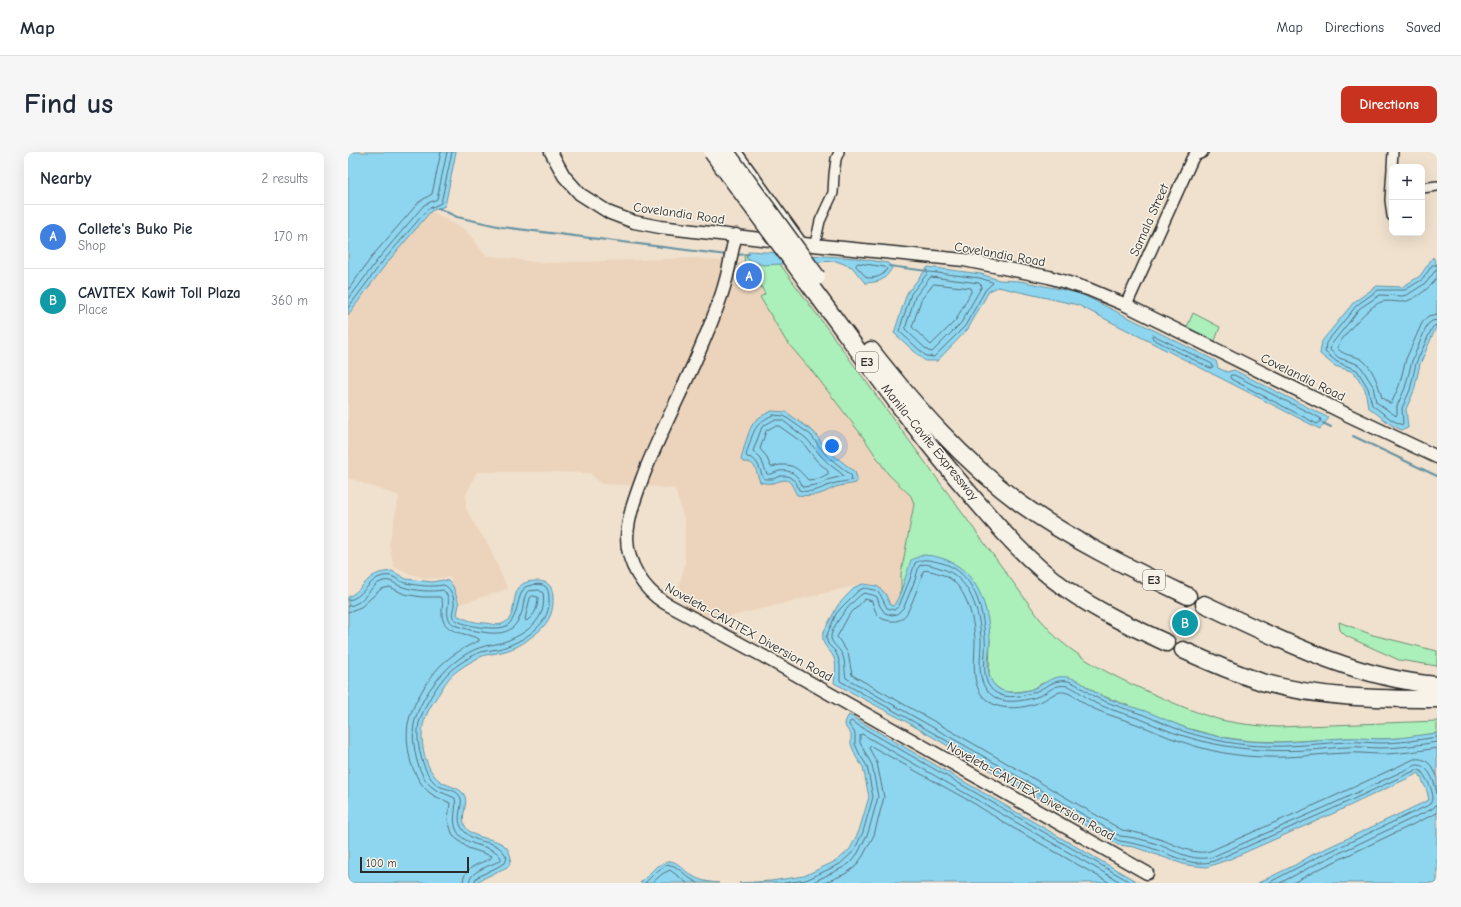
<!DOCTYPE html>
<meta charset="utf-8">
<style>
body{margin:0;font-family:"Comic Neue",sans-serif;background:#f6f6f7;color:#1f2937}
.controls{position:absolute;right:12px;top:12px;display:grid;overflow:hidden;border-radius:8px;box-shadow:0 4px 16px #0002}
.controls button{width:36px;height:36px;display:grid;place-items:center;padding:0;border:0;border-bottom:1px solid #e0e1e3;background:#fff;color:#1f2937;font:20px sans-serif}
.scale{position:absolute;left:12px;bottom:10px;width:109px;box-sizing:border-box;padding-left:4px;border:2px solid #2b2b2b;border-top:0;font-size:11px;line-height:14px;white-space:nowrap;color:#2b2b2b;-webkit-text-stroke:3px #f7f3e8;paint-order:stroke}
.you{position:absolute;left:484px;top:294px;width:14px;height:14px;margin:-10px;border:3px solid #fff;border-radius:50%;background:#1a73e8;box-shadow:0 0 0 6px #1a73e833}
.badge{display:grid;place-items:center;width:26px;height:26px;border-radius:50%;background:#c8321e;color:#fff;font-size:13px;font-weight:700}
.pin{position:absolute;translate:-50% -50%;border:2px solid #fff;box-shadow:0 1px 4px #0006}
.list{margin:0;padding:0;list-style:none}
h2{display:flex;justify-content:space-between;align-items:center;height:52px;margin:0;padding:0 16px;font-size:17px}
h2 small{font-size:13px;font-weight:400;color:#747a83}
.list li{display:grid;grid-template-columns:26px 1fr auto;gap:12px;align-items:center;box-sizing:border-box;height:64px;padding:0 16px;border-top:1px solid #e0e1e3}
.list b{display:block;font-size:15px;white-space:nowrap}
.list p{margin:0;font-size:13px;white-space:nowrap;color:#747a83}
.list em{font-size:13px;font-style:normal;color:#747a83}
.map{position:relative;flex:none;width:1089px;height:731px;overflow:hidden;border-radius:8px}
header{display:flex;align-items:center;gap:24px;box-sizing:border-box;height:56px;padding:0 20px;background:#fff;border-bottom:1px solid #e0e1e3}
header strong{font-size:19px}
nav{display:flex;gap:22px;margin-inline-start:auto;font-size:14px}
.intro{display:flex;align-items:center;justify-content:space-between;box-sizing:border-box;height:96px;padding:0 24px}
h1{margin:0;font-size:28px}
.button{padding:10px 18px;border-radius:8px;background:#c8321e;color:#fff;font-size:14px;font-weight:700}
main{display:flex;gap:24px;padding:0 24px}
aside{flex:1;background:#fff;border-radius:8px;box-shadow:0 4px 16px #0002}
.map>svg:first-child{display:block}
.built{fill:#ecd4bc}
.green{fill:#abefba;stroke:#6b8d72}
.water{fill:#8ed6f0;stroke:#6692a1}
.lines{fill:none;stroke-linecap:round;stroke-linejoin:round}
.shore{stroke:#536f7a;stroke-width:1}
.stream{stroke:#6692a1;stroke-width:2}
.minor-casing{stroke:#2b2b2b;stroke-width:12}
.tertiary-casing{stroke:#2b2b2b;stroke-width:14}
.secondary-casing{stroke:#2b2b2b;stroke-width:15}
.motorway-casing{stroke:#2b2b2b;stroke-width:19}
.minor{stroke:#f7f3e8;stroke-width:9}
.tertiary{stroke:#f7f3e8;stroke-width:11}
.secondary{stroke:#f7f3e8;stroke-width:12}
.motorway{stroke:#f7f3e8;stroke-width:16}
.motorway-bridge-casing{stroke:#2b2b2b;stroke-width:19;stroke-linecap:butt}
.motorway-bridge{stroke:#f7f3e8;stroke-width:16}
.labels{text-anchor:middle;dominant-baseline:central;stroke-width:3;stroke-linejoin:round;paint-order:stroke}
.shield{fill:#f7f3e8;stroke:#686764;stroke-width:1}
.shield-label{font-size:12px;font-weight:bold;fill:#2b2b2b}
.street-label{font-size:13px;fill:#2b2b2b;stroke:#f7f3e8}
</style>
<header>
<strong>Map</strong>
<nav><a>Map</a><a>Directions</a><a>Saved</a></nav>
</header>
<div class="intro"><h1>Find us</h1><a class="button">Directions</a></div>
<main>
<aside>
<h2>Nearby<small>2 results</small></h2>
<ul class="list">
<li><span class="badge" style="background:#3f7fe0">A</span><div><b>Collete's Buko Pie</b><p>Shop</p></div><em>170 m</em></li>
<li><span class="badge" style="background:#0f9aa8">B</span><div><b>CAVITEX Kawit Toll Plaza</b><p>Place</p></div><em>360 m</em></li>
</ul>
</aside>
<div class="map">
<svg width="1089" height="731" viewBox="0 0 1089 731">
<rect width="100%" height="100%" fill="#f0e1ce"/>
<filter id="ink" filterUnits="userSpaceOnUse"><feTurbulence type="fractalNoise" baseFrequency=".025" numOctaves="2"/><feDisplacementMap in="SourceGraphic" scale="8" xChannelSelector="R" yChannelSelector="G"/><feConvolveMatrix kernelMatrix="1 2 1 2 8 2 1 2 1" color-interpolation-filters="sRGB"/></filter>
<g filter="url(#ink)">
<path class="built" d="M83 59 118 78 137 103 194 111 348 106 397 112V115H403L417 142 412 145 438 189 469 225 515 285 540 322 563 344 566 352 552 430 553 437 548 452 545 454 542 453 538 443 529 434 515 432 343 474 331 435 337 411V371L327 337 300 334 253 332 242 321 201 320H129L126 325 118 344V357L127 373 140 392 160 437 112 452 102 425 80 427 58 421 46 415 41 392 51 344 0 326V163L38 112Z"/>
<path class="green" d="M396 103 429 108 692 467C698 473 704 481 710 487 739 512 775 529 810 544 830 553 851 562 873 568 891 572 910 574 930 575L1089 569V581L1055 586 1031 587 999 586 934 590 902 589 872 585 838 576 750 542 729 528 695 531 682 538 668 540H655L644 531 641 523 642 487 551 442 553 437V421L566 352 563 344 540 322 515 285 469 225 438 189 412 145 417 142 403 115H397Z
M845 161 872 175 867 189 839 175Z
M991 470 1025 483 1089 499V514L1051 508 998 484 992 478Z"/>
<path class="water" d="M0 0H108L97 54 83 59 38 112 0 163Z
M401 99 507 106 540 111 544 116C536 129 532 130 517 131L504 115 488 109 415 113 403 109 398 106Z
M1085 105 1089 113V173L1072 212 1066 239 1058 257 1060 276 1054 278 1042 272 1020 255 1017 237 1006 220 987 214 972 202 974 189 1006 150 1029 134 1054 135 1072 124Z
M580 115 633 122 651 128 672 129 731 141 868 209 870 216 879 220 886 218 981 266 972 277 730 153 650 135 641 139 620 177 589 209H577L546 181 559 141Z
M424 259 438 260 466 280 479 298 507 320 509 326 508 331C500 333 490 333 483 337 481 338 479 339 477 340 469 344 458 344 449 343 445 337 445 332 439 328 428 328 426 334 412 330 408 321 409 309 396 310L393 308C395 299 401 275 407 269 412 264 418 262 424 259Z
M575 403C622 405 640 444 642 487 642 503 634 526 651 537 660 543 678 540 687 536 699 530 706 523 719 525 732 527 741 538 752 543 767 550 782 554 797 559 811 564 824 571 838 576 864 584 892 590 919 590 945 591 971 587 998 586 1009 585 1021 587 1032 587 1051 587 1070 583 1089 581V731H910L947 713 964 703 1081 648 1079 639 1071 621 984 662 882 707 859 715 838 713 786 695 770 693 754 683 557 569 486 531C487 522 489 514 486 506 481 495 473 495 475 481L490 453 507 435 515 432 529 434 535 439 538 443 542 453 545 454C551 449 560 417 563 408Z
M44 419 58 427 84 430 95 428 100 429 105 434 111 452 109 463C117 468 128 471 138 471 143 472 151 474 156 471 173 464 157 430 186 429 191 429 196 429 200 432 204 435 205 441 205 446 206 464 197 476 182 486 174 493 163 498 153 500 146 502 138 502 132 505 122 510 112 516 104 523 99 528 95 535 92 540 85 550 78 561 75 573 72 588 76 610 85 622 94 635 108 633 115 641 123 650 110 665 118 676 128 689 147 684 158 695 160 697 162 702 163 706L161 714 126 731H0V445C11 440 16 430 25 424 31 420 37 420 44 419Z
M501 563 791 731H391L423 729 456 724 490 708 502 697 511 679 521 645 515 615 508 605 503 592V582C496 574 495 572 501 563Z
M322 709C331 710 335 718 343 723 352 729 361 730 371 731H292L309 714Z"/>
<g class="lines">
<path class="shore" d="M510 111 537 115 539 117C534 125 528 126 519 126L508 114Z
M1089 113H1084L1075 127 1057 138H1030L1009 153 978 191 977 200 989 210 1009 218 1020 236 1024 253 1044 268 1054 273 1055 271 1054 256 1062 238 1068 211 1084 176 1086 174 1089 173
M1089 118 1087 119 1078 131 1059 143 1054 144 1032 143 1012 156 983 193 982 198 991 206 1009 212 1013 215 1025 234 1028 250 1048 264 1049 262V254L1057 236 1064 209 1079 173 1084 169 1089 168
M581 120 632 126 644 130 645 131 638 137 617 174 586 205 578 204 551 179 563 142Z
M583 125 631 131 634 134 613 171 584 200 580 199 557 177 567 145Z
M1089 126C1083 135 1066 149 1054 150 1048 150 1039 148 1033 150 1021 154 994 184 989 196 995 203 1003 203 1011 206 1024 212 1031 234 1034 246L1043 252 1051 234 1058 207 1074 171 1080 164 1089 162
M586 132 623 136 624 138 608 168 583 193 564 175 573 148Z
M0 138 26 102 71 50 84 42 93 0
M0 148 31 106 76 53 89 47 99 0
M0 156 35 109 80 57 93 51 104 0
M805 183 864 212 865 215 862 216 805 187 804 185Z
M883 223H886L972 266 973 269 969 272 883 227 882 225Z
M425 263 436 264 463 283 476 301 484 308 503 323 504 328C499 329 494 330 488 331 474 334 467 343 451 338L448 330 440 324H432L425 327H416C411 318 411 306 399 305L398 303C405 283 404 272 425 263Z
M426 268H434L459 287 473 304 481 312 494 322 495 324 479 328 473 332 456 335 454 334C451 323 442 317 432 319 426 320 424 323 419 322L413 307 405 299 414 275Z
M427 274H431L455 291 468 308 480 319V322L470 327 460 328C452 319 447 312 433 313 429 313 426 315 423 315L418 304 412 297 418 279Z
M185 444 190 445C190 455 187 464 178 469L177 467 182 446Z
M0 448C15 447 20 427 35 424 47 422 48 429 58 431 71 434 83 435 95 433 102 434 107 446 106 453 106 457 103 461 105 465 109 474 153 480 160 473 171 463 168 446 177 435 183 433 192 430 198 435 201 439 201 445 201 450 201 474 175 489 154 496 148 498 140 498 133 500 124 503 107 514 100 521 88 534 76 554 71 571 67 589 74 621 89 633 95 637 107 637 111 643 119 652 102 668 119 682 133 694 150 686 159 706L157 711 128 726 126 731
M0 454C17 453 21 433 35 429 44 427 47 433 55 435 67 439 83 440 95 438 106 448 96 457 101 467 104 475 115 475 122 478 129 479 134 480 141 481 159 482 167 478 174 460 176 453 175 445 180 439L191 438 195 441C197 455 194 464 184 474 175 482 163 488 152 491 145 493 138 493 131 496 103 505 72 543 66 572 65 578 65 586 66 593 68 609 73 629 88 638 94 641 101 643 107 646 109 657 104 666 108 677 116 697 146 691 153 706V708C143 714 122 718 121 731
M0 460 13 455 33 437 42 435 56 442 74 445H92C96 450 94 454 94 460 93 482 117 480 131 487V489C118 494 102 504 92 514 80 527 63 554 60 572 58 585 60 599 63 611 67 622 73 634 82 641 88 646 95 647 102 651L100 668 105 684 120 696 144 704 142 707C130 712 115 716 115 731
M1089 590C1070 593 1051 596 1032 596 1021 596 1011 594 1000 595 986 595 973 598 959 598 917 600 877 597 836 584 822 580 809 574 795 568 779 562 762 558 747 551 738 546 729 537 720 534 707 531 701 540 691 544 681 548 660 552 650 547 626 535 633 510 633 488 632 460 622 424 592 416 585 414 577 410 571 414L567 428 556 455 549 462 544 463 537 461 532 454 529 445 525 443 516 441C506 446 482 475 483 486 484 492 491 496 494 502 498 510 496 519 498 526L616 593 772 684C785 685 797 688 809 692 827 699 845 710 864 705L980 654 1068 613C1081 612 1087 631 1089 642
M1089 596C1070 599 1051 602 1032 602 1021 602 1009 600 998 601 971 602 945 606 919 605 890 605 859 599 832 589 818 585 805 578 791 573 775 567 759 563 744 556 736 552 724 541 716 540 707 539 701 546 694 549 682 555 663 558 650 554 620 544 627 513 627 489 626 466 618 430 593 422 588 421 580 417 575 419 573 428 570 435 567 443 561 456 558 474 538 468 529 466 526 457 524 449L517 447 501 463 489 485 500 501 504 523 619 588 774 678C787 680 799 683 811 687 827 692 845 704 862 699L978 648 1066 607C1079 605 1084 614 1089 624
M297 731C303 725 317 709 326 714 336 720 339 726 350 731
M304 731 314 722 322 718 339 731
M436 731 458 728 492 712 506 699 515 680 525 645 519 614 512 603 507 592V581L501 573V571L503 569 784 731
M463 731 494 716 502 711 510 701 520 681 530 645 524 613 512 591V583L514 582 774 731
M476 731 497 722 507 715 515 704 526 683 536 645 529 611 521 596 523 594 627 652 660 673 762 731
M920 731 966 707 1083 652C1089 643 1079 628 1074 620L1071 618H1068L982 658 866 709C844 716 825 703 806 697 795 693 784 691 772 689 767 688 761 682 756 679L559 566 492 529V513L490 505 487 499 480 492 478 485 488 462 493 456 510 439 516 436 527 438 532 442 539 456 546 458 551 454 562 427 567 411C576 405 584 409 594 411 626 420 635 456 637 486 639 505 629 535 653 543 662 547 682 543 691 538 701 533 708 527 720 529 731 532 740 542 751 547 766 553 781 558 796 563 810 569 823 575 838 580 864 588 892 594 920 594 947 595 973 591 1000 590 1010 589 1021 591 1032 591 1051 591 1070 588 1089 585
M932 731 968 712 1084 657 1089 652
M945 731 971 717 1089 661"/>
<path class="stream" d="M90 56 109 65 154 75 379 103
M388 103 401 102
M541 114 579 119
M975 271 983 275
M1005 284 1089 324"/>
<defs>
<path id="minor" d="M389 0 455 92
M1044 15 1045 0
M1044 17 1042 48 1044 64
M1074 36 1089 34
M467 92 472 69 485 41 486 23 488 7 491 0"/>
<path id="tertiary" d="M778 153 844 7 847 3 854 0"/>
<path id="secondary" d="M203 0 216 24 232 42 262 61 286 70 312 75 455 92 616 108 701 125 740 137 778 153 1000 263 1089 305
M388 83C383 99 382 115 377 131 372 150 364 169 356 188 337 235 312 279 294 327 287 346 280 365 279 385 279 412 295 437 317 451L415 504 799 721"/>
<path id="motorway" d="M458 128C512 200 564 275 623 343 652 377 681 411 718 437 749 459 784 475 819 491
M523 198C567 254 615 309 673 352 725 389 782 416 840 444
M856 452C931 487 1005 526 1089 533
M835 498C861 510 887 521 914 530 971 546 1030 547 1089 547"/>
</defs>
<use href="#minor" class="minor-casing"/>
<use href="#tertiary" class="tertiary-casing"/>
<use href="#secondary" class="secondary-casing"/>
<use href="#motorway" class="motorway-casing"/>
<use href="#minor" class="minor"/>
<use href="#tertiary" class="tertiary"/>
<use href="#secondary" class="secondary"/>
<use href="#motorway" class="motorway"/>
<defs>
<path id="motorway-bridge" d="M364 0 458 128
M378 0 469 125"/>
</defs>
<use href="#motorway-bridge" class="motorway-bridge-casing"/>
<use href="#motorway-bridge" class="motorway-bridge"/>
</g>
</g>
<g class="labels">
<g class="shield">
<rect x="508" y="200" width="22" height="20" rx="3"/>
<rect x="795" y="418" width="22" height="20" rx="3"/>
</g>
<g class="shield-label">
<text x="519" y="210">E3</text>
<text x="806" y="428">E3</text>
</g>
<g class="street-label">
<text transform="translate(331 61) rotate(8)">Covelandia Road</text>
<text transform="translate(801 68) rotate(-66)">Samala Street</text>
<text transform="translate(652 102) rotate(10)">Covelandia Road</text>
<text transform="translate(955 225) rotate(26)">Covelandia Road</text>
<text transform="translate(582 290) rotate(51)">Manila–Cavite Expressway</text>
<text transform="translate(401 480) rotate(29)">Noveleta-CAVITEX Diversion Road</text>
<text transform="translate(683 639) rotate(29)">Noveleta-CAVITEX Diversion Road</text>
</g>
</g>
</svg>
<div class="controls">
<button>+</button>
<button>−</button>
</div>
<div class="scale">100 m</div>
<div class="you"></div>
<div class="pin badge" style="left:401px;top:124px;background:#3f7fe0">A</div>
<div class="pin badge" style="left:837px;top:471px;background:#0f9aa8">B</div>
</div>
</main>
